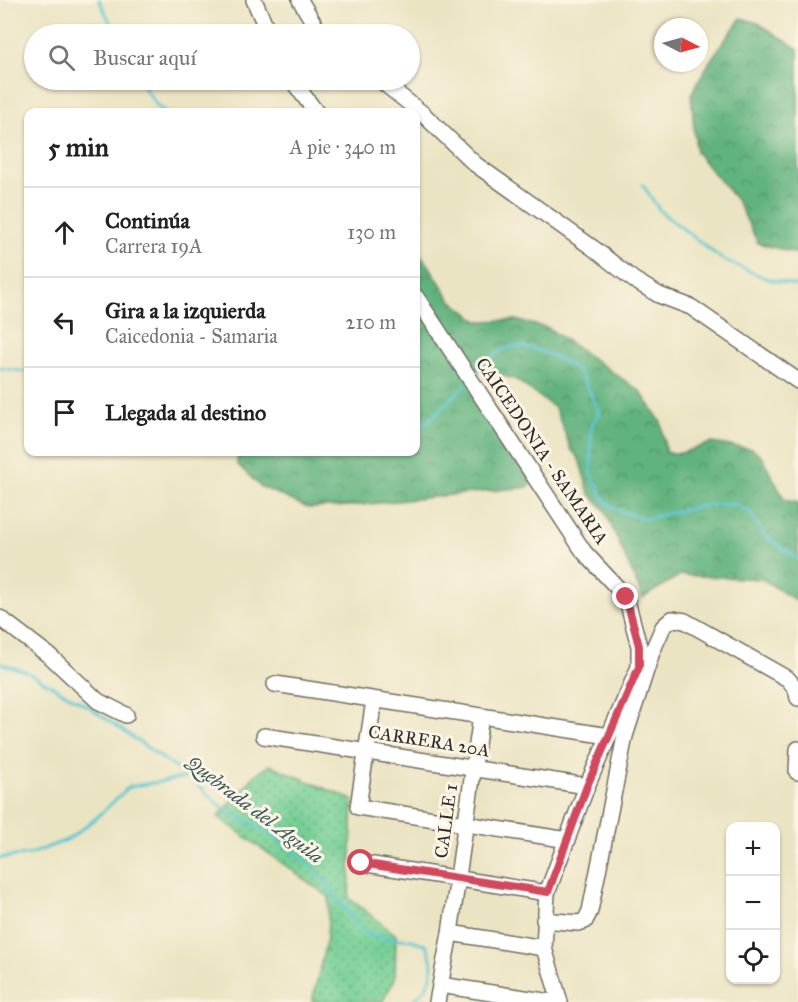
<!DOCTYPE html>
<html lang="es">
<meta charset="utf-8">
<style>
body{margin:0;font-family:"IM FELL Great Primer",serif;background:#f2f2f2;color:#222}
.controls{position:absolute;right:18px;bottom:18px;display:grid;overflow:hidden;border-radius:12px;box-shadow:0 2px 4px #0004}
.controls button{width:54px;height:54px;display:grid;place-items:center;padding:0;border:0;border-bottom:2px solid #e0e0e0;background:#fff;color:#222;font:30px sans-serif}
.compass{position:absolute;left:654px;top:18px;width:54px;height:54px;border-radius:50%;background:#fff;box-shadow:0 2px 4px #0004;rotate:96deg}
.stop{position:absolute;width:18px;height:18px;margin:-14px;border:4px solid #d1495b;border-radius:50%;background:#fff}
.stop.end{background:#d1495b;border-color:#fff;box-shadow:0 2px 6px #0008}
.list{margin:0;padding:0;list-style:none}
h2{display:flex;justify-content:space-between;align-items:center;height:78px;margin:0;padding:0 24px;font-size:26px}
h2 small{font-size:20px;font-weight:400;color:#767676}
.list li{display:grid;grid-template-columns:39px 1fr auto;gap:18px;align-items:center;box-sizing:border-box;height:90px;padding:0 24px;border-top:2px solid #e0e0e0}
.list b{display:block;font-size:22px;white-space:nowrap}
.list p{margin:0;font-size:20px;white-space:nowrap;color:#767676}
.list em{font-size:20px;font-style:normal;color:#767676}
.icon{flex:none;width:33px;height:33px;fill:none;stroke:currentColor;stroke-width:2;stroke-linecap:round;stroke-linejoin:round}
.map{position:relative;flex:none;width:798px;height:1002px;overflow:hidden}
.search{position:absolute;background:#fff;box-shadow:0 2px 4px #0004;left:24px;top:24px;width:396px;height:66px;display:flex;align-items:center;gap:15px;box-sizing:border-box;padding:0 21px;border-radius:33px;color:#767676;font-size:22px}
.panel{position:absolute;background:#fff;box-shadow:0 2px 4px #0004;left:24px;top:108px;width:396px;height:348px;border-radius:12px}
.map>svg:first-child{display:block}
.grass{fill:url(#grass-dots);stroke:#507d60;stroke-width:1.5}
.forest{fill:url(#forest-crowns);stroke:#466e54;stroke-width:1.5}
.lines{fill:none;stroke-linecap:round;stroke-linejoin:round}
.stream{stroke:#58c4d2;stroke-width:3}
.minor-casing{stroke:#6e6c60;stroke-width:18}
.minor{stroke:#fff;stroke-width:15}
.route{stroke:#d1495b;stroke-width:8}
.labels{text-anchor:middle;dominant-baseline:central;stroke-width:6;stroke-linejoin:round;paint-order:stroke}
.street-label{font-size:18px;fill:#2b2b2b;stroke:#fcf5e5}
.water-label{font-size:20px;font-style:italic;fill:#38595d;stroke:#fcf5e5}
</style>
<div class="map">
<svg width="798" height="1002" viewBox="0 0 798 1002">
<defs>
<pattern id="grass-dots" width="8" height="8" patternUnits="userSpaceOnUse" patternTransform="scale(1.5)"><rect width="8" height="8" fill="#76cf95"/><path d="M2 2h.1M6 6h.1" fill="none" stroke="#61a87a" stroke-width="1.8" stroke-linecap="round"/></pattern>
<pattern id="forest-crowns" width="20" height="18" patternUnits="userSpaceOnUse" patternTransform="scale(1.5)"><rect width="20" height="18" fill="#60b27e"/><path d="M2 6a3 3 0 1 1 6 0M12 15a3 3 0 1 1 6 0" fill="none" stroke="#4f9167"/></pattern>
</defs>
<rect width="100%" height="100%" fill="#fcf5e5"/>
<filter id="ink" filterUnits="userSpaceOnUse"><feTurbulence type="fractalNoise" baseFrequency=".0167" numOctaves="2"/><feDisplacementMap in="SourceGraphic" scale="12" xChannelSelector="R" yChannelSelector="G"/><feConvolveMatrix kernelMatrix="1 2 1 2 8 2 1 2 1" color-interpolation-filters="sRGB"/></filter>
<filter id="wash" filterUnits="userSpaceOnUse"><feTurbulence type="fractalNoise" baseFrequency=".008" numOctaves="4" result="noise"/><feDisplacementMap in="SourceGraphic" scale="24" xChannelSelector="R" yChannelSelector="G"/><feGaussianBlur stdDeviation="1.35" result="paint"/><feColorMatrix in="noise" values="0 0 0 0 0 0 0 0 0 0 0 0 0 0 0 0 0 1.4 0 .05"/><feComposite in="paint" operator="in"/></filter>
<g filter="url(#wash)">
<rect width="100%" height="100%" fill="#ebe4c3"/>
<path class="grass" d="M270 765 353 800 349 898 396 935 395 979 382 1002H312L327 938 329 897 218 817 257 773Z"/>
<path class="forest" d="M741 18 758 23 798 49V254L758 243 737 201 696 152 691 94 712 58Z
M416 250 428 264 450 299 478 321 515 320 548 328 640 391 661 422 666 453H681L711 443 752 449 761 455 784 499 798 503V602L762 579 680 575 643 598 604 509 589 493 579 459 571 449 555 408 515 379 478 369 470 372 535 474 528 487 351 506 308 508 260 486 237 464 238 452H416Z"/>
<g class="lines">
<path class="stream" d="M99 0 116 34
M139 80 158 107 166 112
M643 185 660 211 722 259 765 278 798 286
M0 368 28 372
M475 375C499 345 515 339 550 355 560 359 571 364 578 372 587 384 593 399 599 413L591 427V473L604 499 615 509 644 519 705 505 734 504 749 511 766 537 798 559
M416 427 425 424 466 384
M0 663 27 672 91 708 189 777 225 810 269 833 297 854 321 876 358 926 369 936 412 940 427 946C437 971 433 986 411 1002
M0 858 31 854 69 839 95 819 129 787 188 777"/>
</g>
</g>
<g filter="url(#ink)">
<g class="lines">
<defs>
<path id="minor" d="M254 0 269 34
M300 0 316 27 325 34
M292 80 316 112
M380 80 423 114 475 164 593 248 634 280 659 295 691 307 798 381
M416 297 584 552 626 597 639 646V667L587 786 547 893 544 948 560 1002
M0 618 51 657 98 701 126 715
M275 684 609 736
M374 700 358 807 568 840
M264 736 587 786
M797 772 798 749
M361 863 547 893
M544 920 578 923 585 921 590 911 625 736 652 652 663 627 672 619 685 621 788 679 796 689 798 698
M450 933 544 948
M440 985 551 1002
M437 1002 450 933 481 716"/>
</defs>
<use href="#minor" class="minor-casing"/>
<use href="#minor" class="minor"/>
</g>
</g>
<g class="lines" filter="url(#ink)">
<path class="route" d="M361 863 548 892 587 786 639 667V646L626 597"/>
</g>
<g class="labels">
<g class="street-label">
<text transform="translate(542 451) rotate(56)">CAICEDONIA - SAMARIA</text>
<text transform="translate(429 741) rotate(9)">CARRERA 20A</text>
<text transform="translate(446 821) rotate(-82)">CALLE 1</text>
</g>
<g class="water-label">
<text transform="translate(255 809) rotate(37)">Quebrada del Aguila</text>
</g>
</g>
</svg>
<div class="controls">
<button>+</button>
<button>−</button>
<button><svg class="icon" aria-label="locate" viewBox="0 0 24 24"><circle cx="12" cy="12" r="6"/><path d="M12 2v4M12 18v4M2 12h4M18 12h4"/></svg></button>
</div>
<svg class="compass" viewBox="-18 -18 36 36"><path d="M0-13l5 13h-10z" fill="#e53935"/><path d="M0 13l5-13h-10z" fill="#767676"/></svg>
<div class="stop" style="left:361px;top:863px"></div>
<div class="stop end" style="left:626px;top:597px"></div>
<div class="search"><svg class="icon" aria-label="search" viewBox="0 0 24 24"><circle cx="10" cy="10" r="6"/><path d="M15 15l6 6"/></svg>Buscar aquí</div>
<section class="panel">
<h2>5 min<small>A pie · 340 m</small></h2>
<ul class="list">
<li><svg class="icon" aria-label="ahead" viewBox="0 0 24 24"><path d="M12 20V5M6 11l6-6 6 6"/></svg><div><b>Continúa</b><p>Carrera 19A</p></div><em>130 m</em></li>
<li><svg class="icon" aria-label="left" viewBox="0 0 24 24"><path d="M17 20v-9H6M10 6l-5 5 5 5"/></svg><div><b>Gira a la izquierda</b><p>Caicedonia - Samaria</p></div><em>210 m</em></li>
<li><svg class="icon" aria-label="arrive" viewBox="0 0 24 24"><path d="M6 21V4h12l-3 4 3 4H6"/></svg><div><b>Llegada al destino</b></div></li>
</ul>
</section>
</div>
